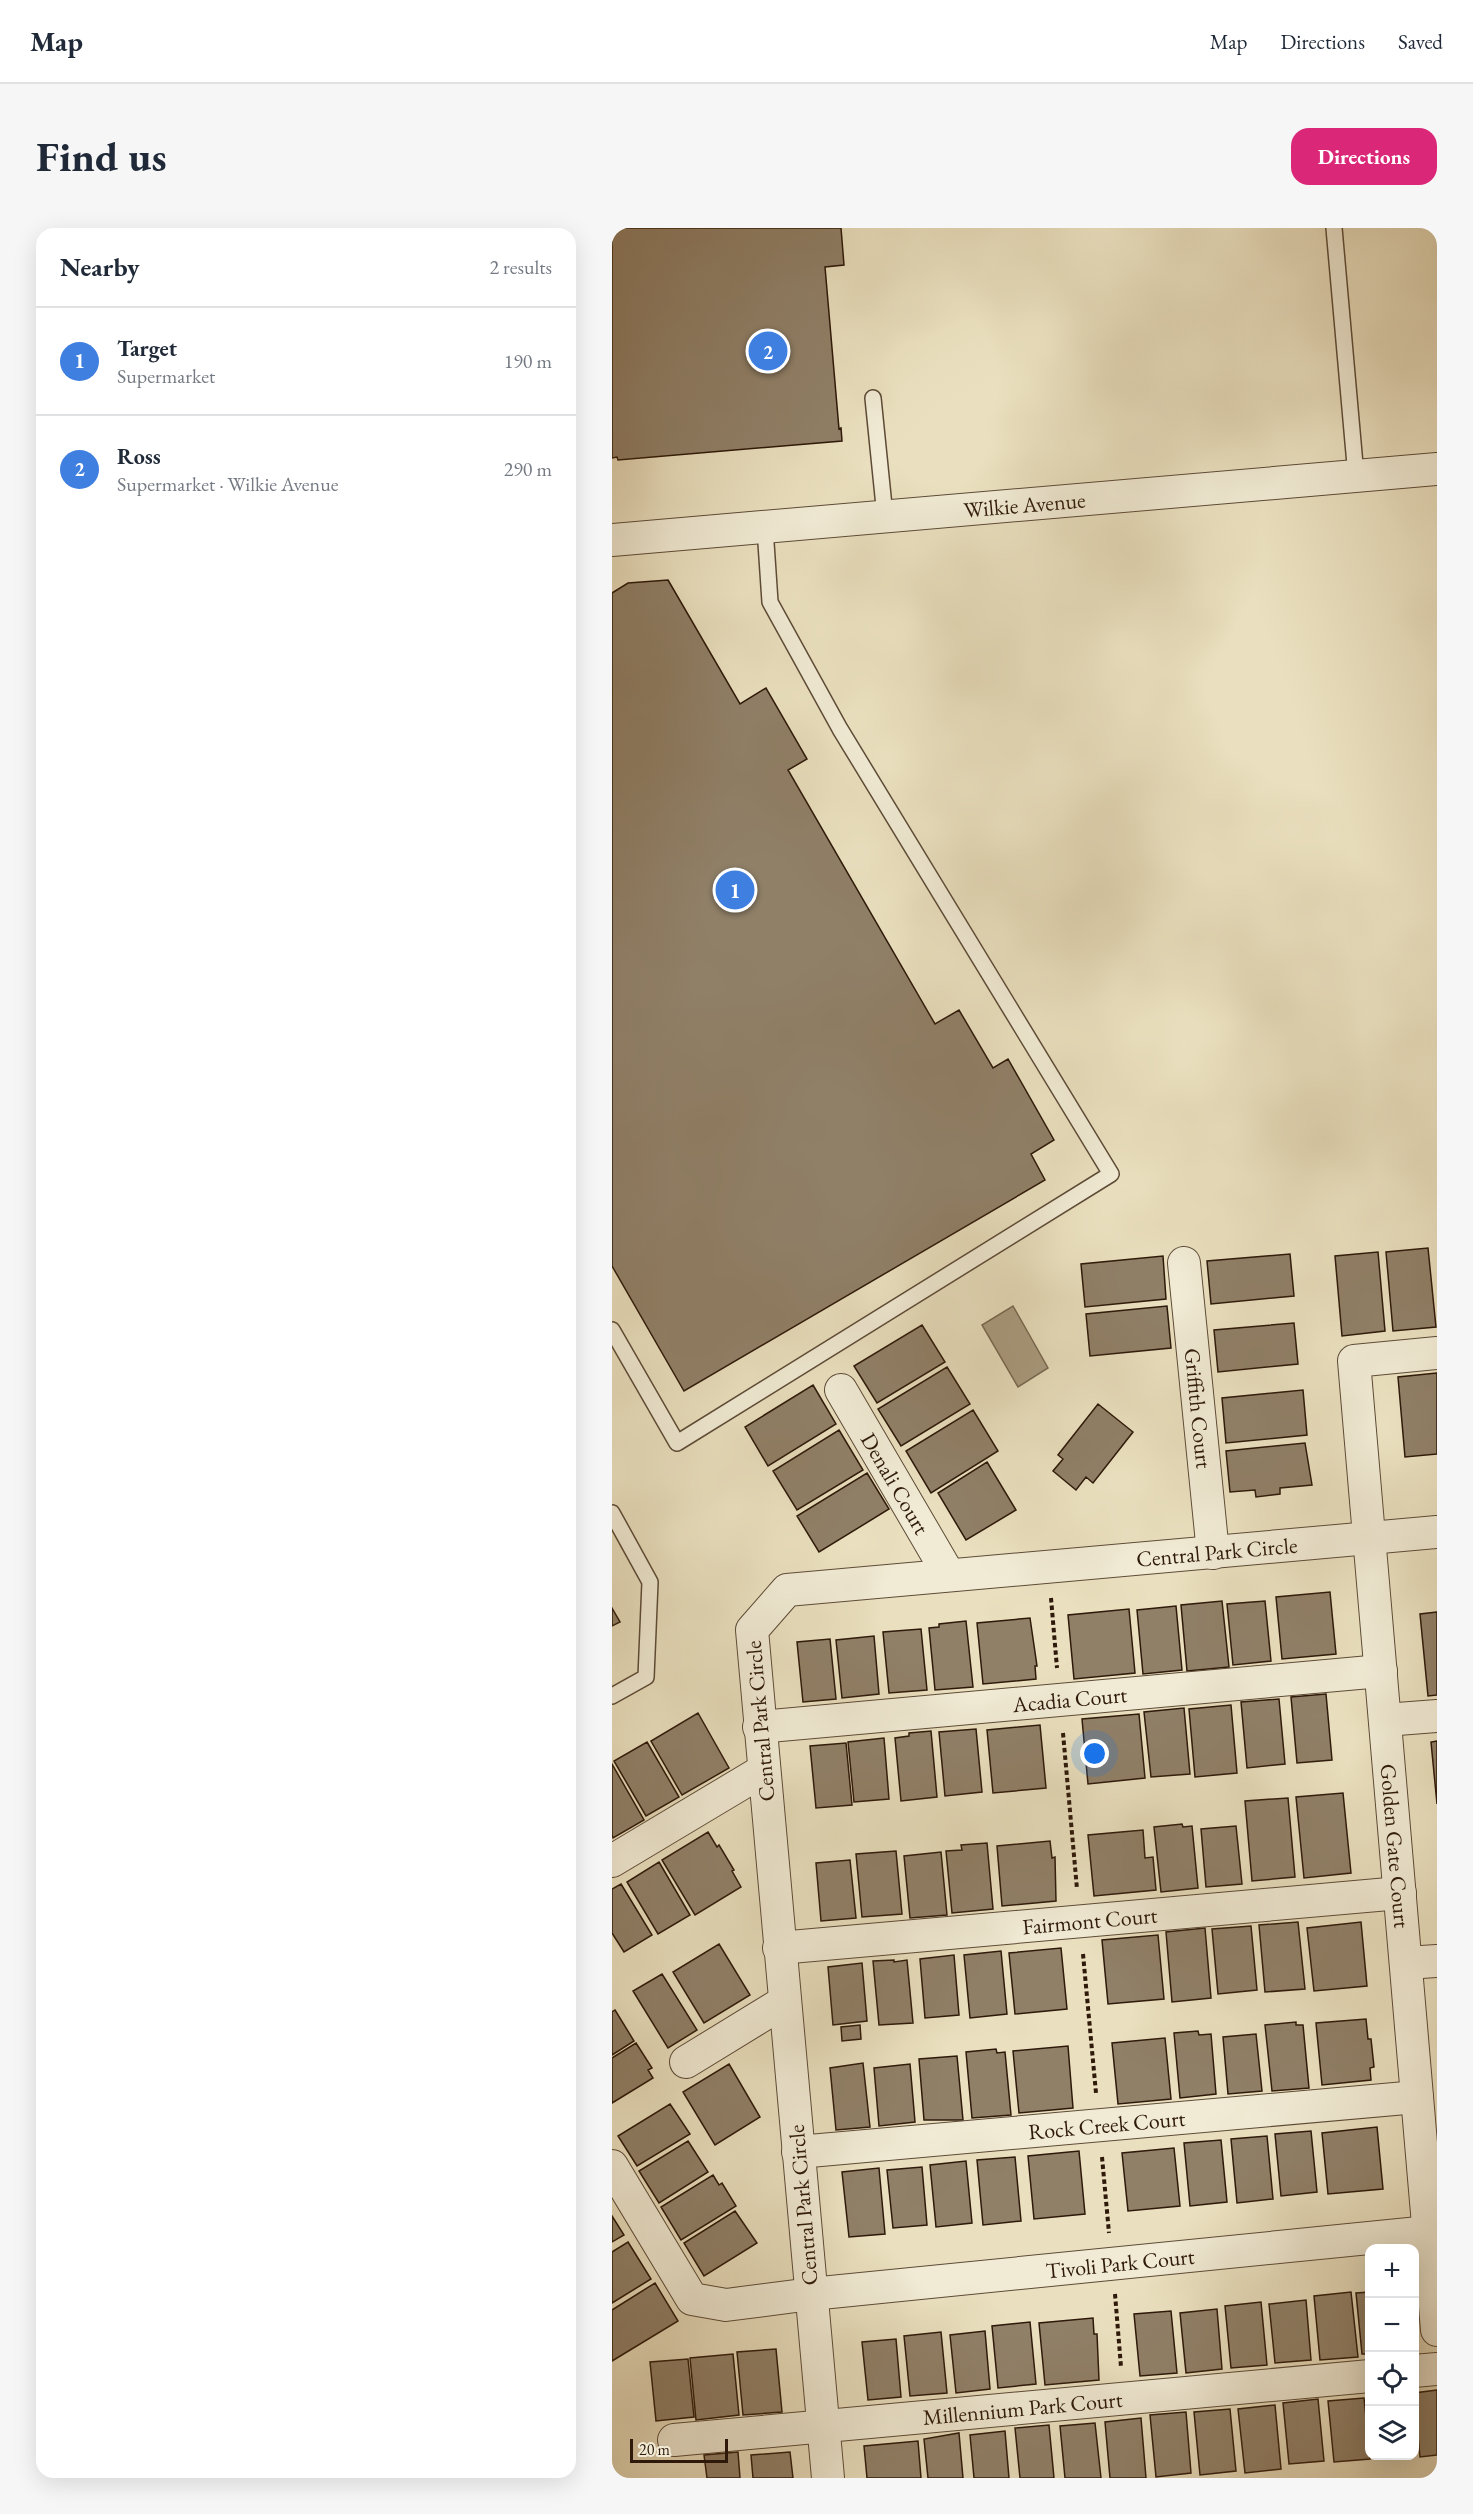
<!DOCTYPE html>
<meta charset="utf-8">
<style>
body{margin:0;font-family:"EB Garamond",serif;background:#f6f6f7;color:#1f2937}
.controls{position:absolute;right:18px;bottom:18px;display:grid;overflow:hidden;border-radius:12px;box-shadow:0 6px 24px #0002}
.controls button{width:54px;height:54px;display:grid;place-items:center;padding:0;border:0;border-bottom:2px solid #e0e1e3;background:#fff;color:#1f2937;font:30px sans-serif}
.scale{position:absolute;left:18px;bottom:15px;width:98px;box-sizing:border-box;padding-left:6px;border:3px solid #2e190a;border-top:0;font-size:16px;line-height:21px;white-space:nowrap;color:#2e190a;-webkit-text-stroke:4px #f1ebd5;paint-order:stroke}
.you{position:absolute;left:483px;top:1526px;width:21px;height:21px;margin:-15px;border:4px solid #fff;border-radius:50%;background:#1a73e8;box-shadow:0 0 0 9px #1a73e833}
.badge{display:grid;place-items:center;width:39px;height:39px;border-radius:50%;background:#db2777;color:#fff;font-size:20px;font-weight:700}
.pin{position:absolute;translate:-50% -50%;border:3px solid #fff;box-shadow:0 2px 6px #0006}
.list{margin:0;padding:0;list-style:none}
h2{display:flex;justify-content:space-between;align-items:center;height:78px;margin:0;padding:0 24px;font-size:26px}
h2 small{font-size:20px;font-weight:400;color:#747a83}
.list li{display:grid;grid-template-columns:39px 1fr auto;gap:18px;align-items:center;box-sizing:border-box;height:108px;padding:0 24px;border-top:2px solid #e0e1e3}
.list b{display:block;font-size:22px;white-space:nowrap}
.list p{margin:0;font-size:20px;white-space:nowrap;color:#747a83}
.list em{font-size:20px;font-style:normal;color:#747a83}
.icon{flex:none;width:33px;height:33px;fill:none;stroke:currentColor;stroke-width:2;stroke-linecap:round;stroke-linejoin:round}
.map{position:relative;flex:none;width:825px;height:2250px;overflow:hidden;border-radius:18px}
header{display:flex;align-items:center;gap:36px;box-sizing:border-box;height:84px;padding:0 30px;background:#fff;border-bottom:2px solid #e0e1e3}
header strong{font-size:28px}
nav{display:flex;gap:33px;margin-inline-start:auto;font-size:21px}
.intro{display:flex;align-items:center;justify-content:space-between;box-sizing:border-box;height:144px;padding:0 36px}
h1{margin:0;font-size:42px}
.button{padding:15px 27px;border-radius:18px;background:#db2777;color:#fff;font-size:21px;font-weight:700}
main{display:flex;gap:36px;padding:0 36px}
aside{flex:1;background:#fff;border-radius:18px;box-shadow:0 6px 24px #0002}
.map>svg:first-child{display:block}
.water{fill:#aa9c81;stroke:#786851;stroke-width:1.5}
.building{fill:#908068;stroke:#2e190a;stroke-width:1.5}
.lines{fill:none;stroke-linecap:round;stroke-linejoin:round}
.service-casing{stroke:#5d4b37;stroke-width:18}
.minor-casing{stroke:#5d4b37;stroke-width:34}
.path{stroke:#2e190a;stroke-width:4;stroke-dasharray:4.5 3;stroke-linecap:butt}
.service{stroke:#f1ebd5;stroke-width:15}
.minor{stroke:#f1ebd5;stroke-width:32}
.labels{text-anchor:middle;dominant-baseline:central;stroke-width:4.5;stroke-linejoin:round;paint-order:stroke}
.street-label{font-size:22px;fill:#2e190a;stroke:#f1ebd5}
</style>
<header>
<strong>Map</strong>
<nav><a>Map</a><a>Directions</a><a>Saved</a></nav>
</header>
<div class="intro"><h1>Find us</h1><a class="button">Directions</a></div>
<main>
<aside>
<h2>Nearby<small>2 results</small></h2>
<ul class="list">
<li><span class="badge" style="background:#3f7fe0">1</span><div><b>Target</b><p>Supermarket</p></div><em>190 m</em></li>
<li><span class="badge" style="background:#3f7fe0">2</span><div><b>Ross</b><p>Supermarket · Wilkie Avenue</p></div><em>290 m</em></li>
</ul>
</aside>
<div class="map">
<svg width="825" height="2250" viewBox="0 0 825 2250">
<rect width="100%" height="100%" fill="#eae0bf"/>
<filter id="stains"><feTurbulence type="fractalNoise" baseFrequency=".00333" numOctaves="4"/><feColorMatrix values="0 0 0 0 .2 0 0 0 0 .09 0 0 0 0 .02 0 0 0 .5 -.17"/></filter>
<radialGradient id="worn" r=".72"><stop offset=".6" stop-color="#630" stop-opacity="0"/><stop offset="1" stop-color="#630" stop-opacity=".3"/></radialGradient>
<path class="water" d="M401 1078 436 1140 406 1159 370 1097Z"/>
<path class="building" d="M0 0H229L232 37 213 39 227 201 229 200 230 213 6 232 5 229 0 230Z
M56 352 128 476 154 460 195 531 176 542 323 796 347 782 381 840 396 831 442 912 419 926 433 952 72 1163 0 1038V365L16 355Z
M816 1020 824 1099 781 1103 774 1024Z
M766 1024 773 1103 730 1108 723 1028Z
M678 1026 682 1068 599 1076 595 1033Z
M551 1028 554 1071 473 1079 469 1036Z
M555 1078 559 1120 478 1128 474 1086Z
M682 1095 686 1136 606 1144 602 1102Z
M310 1097 333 1134 265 1175 242 1138Z
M335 1139 358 1176 289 1218 266 1181Z
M825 1145V1226L793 1229 786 1149Z
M201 1157 224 1196 156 1238 133 1199Z
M691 1162 695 1207 614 1215 610 1170Z
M486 1176 521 1204 481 1255 474 1249 464 1262 441 1243 451 1231 446 1227Z
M361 1182 386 1223 319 1265 294 1223Z
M227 1202 251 1242 185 1282 161 1243Z
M693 1215 700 1257 668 1260V1266L644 1269 643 1262 618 1264 614 1223Z
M375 1234 404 1282 354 1312 326 1265Z
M255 1245 277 1281 207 1324 185 1288Z
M718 1364 724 1426 670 1431 664 1369Z
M610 1373 617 1439 575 1443 569 1377Z
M653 1373 659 1433 621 1437 615 1376Z
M564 1378 570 1442 531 1446 525 1382Z
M0 1380 8 1394 0 1398Z
M517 1381 523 1445 462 1451 456 1387Z
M825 1384V1467L816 1468 808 1386Z
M418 1390 425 1438H423L424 1451 371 1456 365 1395Z
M354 1393 361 1459 323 1462 317 1400 327 1399V1396Z
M309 1401 315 1462 277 1465 271 1404Z
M262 1408 267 1466 230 1470 224 1412Z
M218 1411 224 1471 191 1474 185 1414Z
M714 1466 720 1532 685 1535 679 1469Z
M667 1471 673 1536 635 1540 629 1474Z
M619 1477 625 1545 583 1549 577 1481Z
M572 1480 578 1546 539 1549 532 1484Z
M86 1485 117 1540 70 1567 39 1513Z
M527 1486 533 1550 476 1556 470 1491Z
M428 1497 434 1560 381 1565 375 1502Z
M364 1501 370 1564 333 1568 327 1504Z
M319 1503 325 1569 289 1573 283 1510 297 1508V1505Z
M272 1510 277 1571 242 1574 236 1514Z
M825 1513V1576L819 1514Z
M35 1514 67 1569 34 1588 2 1533Z
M234 1515 240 1577 204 1580 198 1518Z
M0 1536 32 1592 1 1610 0 1607Z
M731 1565 739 1645 692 1650 684 1569Z
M676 1570 683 1649 640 1653 633 1573Z
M570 1596 571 1599 580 1598 586 1660 549 1664 542 1599Z
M624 1598 630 1656 594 1659 589 1601Z
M531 1602 533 1630 541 1629 544 1662 482 1668 476 1607Z
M96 1604 105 1619 107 1617 122 1642 120 1643 129 1659 83 1687 50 1632Z
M438 1613 440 1630 443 1629 444 1673 390 1678 385 1618Z
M375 1615 381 1681 340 1685 334 1623 350 1622 349 1617Z
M284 1623 290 1686 250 1689 244 1626Z
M329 1624 335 1687 298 1690 292 1628Z
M238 1632 244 1690 209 1693 204 1635Z
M47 1634 78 1687 46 1706 15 1654Z
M9 1656 40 1707 12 1724 0 1705V1661Z
M686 1694 693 1761 653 1764 647 1697Z
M749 1694 755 1758 702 1763 695 1700Z
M639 1698 645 1762 606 1766 600 1701Z
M593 1700 599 1770 560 1774 554 1704Z
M546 1707 552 1771 496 1776 490 1712Z
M107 1716 138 1767 92 1795 61 1744Z
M449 1720 455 1781 403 1786 397 1725Z
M389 1723 395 1786 358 1790 352 1727Z
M342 1727 347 1787 313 1790 308 1731Z
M282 1732V1734L295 1732 301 1795 267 1797 261 1733Z
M250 1735 255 1793 221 1797 216 1739Z
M50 1746 85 1802 56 1820 21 1763Z
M3 1782 22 1813 0 1827V1784Z
M754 1791 756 1811H759L762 1839 758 1840 759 1852 710 1857 704 1795Z
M684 1794V1797H691L697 1860 660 1863 653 1797Z
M248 1797 249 1811 230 1813 229 1799Z
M586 1803 587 1807 599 1806 604 1866 568 1870 562 1805Z
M644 1806 650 1863 616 1866 611 1809Z
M553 1810 559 1871 506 1876 500 1815Z
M24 1815 40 1840 36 1842 41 1850 0 1875V1830Z
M456 1818 461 1880 407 1885 401 1823Z
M384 1821 385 1825 393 1824 399 1887 360 1890 354 1824Z
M345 1828 351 1892H312L307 1831Z
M251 1835 258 1899 224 1902 218 1840Z
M117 1836 148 1889 103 1917 71 1864Z
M298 1836 303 1894 267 1898 262 1840Z
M58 1876 78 1906 25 1938 6 1908Z
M765 1899 771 1961 716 1966 710 1905Z
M699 1903 705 1964 669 1968 663 1906Z
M655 1908 661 1971 625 1975 619 1911Z
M609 1912 615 1974 578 1978 572 1915Z
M76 1913 96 1944 47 1975 27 1943Z
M562 1920 568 1978 516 1983 510 1925Z
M467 1923 473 1986 422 1991 416 1928Z
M403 1929 409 1993 371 1997 365 1932Z
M354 1933 360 1995 324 1999 318 1937Z
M310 1939 315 1997 281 2000 275 1942Z
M267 1940 273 2006 237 2009 230 1944Z
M101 1947 107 1957 110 1955 124 1978 69 2012 49 1979Z
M123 1983 145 2015 92 2048 72 2015Z
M0 1988 12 2007 0 2014Z
M16 2014 39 2051 0 2075V2024Z
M43 2055 66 2093 0 2133V2082Z
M739 2064 746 2129 708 2132 702 2068Z
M758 2064V2126H750L744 2065Z
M694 2072 699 2132 663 2135 657 2076Z
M649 2074 655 2137 619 2140 613 2078Z
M605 2081 610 2141 574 2145 568 2085Z
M559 2083 565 2145 528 2148 522 2086Z
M481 2090 482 2106H485L487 2152 433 2157 427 2095Z
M418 2094 424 2156 386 2160 380 2098Z
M373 2103 378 2161 344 2165 338 2107Z
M329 2104 335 2165 298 2168 292 2108Z
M284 2111 289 2169 256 2172 250 2114Z
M164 2121 170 2184 131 2187 125 2124Z
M121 2126 127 2187 84 2192 78 2130Z
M76 2131 82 2189 44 2193 38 2134Z
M825 2162V2227L808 2229 802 2165Z
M752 2170 758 2231 722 2234 716 2173Z
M706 2171 712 2233 677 2236 671 2175Z
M663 2177 669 2241 633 2245 626 2181Z
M618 2181 624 2243 588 2247 582 2184Z
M574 2184 579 2245 544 2249 538 2187Z
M529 2190 534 2250H498L493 2194Z
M483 2195 489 2250H453L448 2198Z
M437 2197 442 2250H408L403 2200Z
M393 2203 397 2250H362L358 2207Z
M347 2205 351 2250H316L312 2211Z
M306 2213 309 2250H255L252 2218Z
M126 2224 128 2250H95L92 2227Z
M178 2224 181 2250H141L139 2227Z"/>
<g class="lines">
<defs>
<path id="service" d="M722 0 744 248
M261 170 273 288
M0 1102 65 1215 499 946 228 501 158 374 153 300
M0 1285 38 1354 34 1449 0 1468"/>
<g id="minor">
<path id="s1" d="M0 312 825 241"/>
<path id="s2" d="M572 1035 601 1325"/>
<path id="s3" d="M825 1125 742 1133 825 2102"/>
<path id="s4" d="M229 1162 337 1347"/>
<path d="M773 1492 825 1488"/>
<path id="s5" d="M147 1499 769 1443"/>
<path d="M0 1633 152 1542"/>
<path id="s6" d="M167 1720 788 1665"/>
<path d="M794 1735 825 1733"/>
<path d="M74 1834 172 1774"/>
<path id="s7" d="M186 1924 805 1869"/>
<path id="s8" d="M0 1938 80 2071 114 2077 199 2066 817 2004"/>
<path d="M802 2143 825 2141"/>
<path id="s9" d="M62 2212 758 2148"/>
<path id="s10" d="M216 2250 140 1402 175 1362 825 1304"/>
</g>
</defs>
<use href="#service" class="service-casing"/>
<use href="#minor" class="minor-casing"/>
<path class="path" d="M439 1370 445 1440
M451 1505 465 1661
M471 1726 484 1865
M490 1929 497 2005
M503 2066 509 2139"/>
<use href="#service" class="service"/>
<use href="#minor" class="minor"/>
</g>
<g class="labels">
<g class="street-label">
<text stroke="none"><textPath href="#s1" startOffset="414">Wilkie Avenue</textPath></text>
<text stroke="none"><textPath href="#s2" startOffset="146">Griffith Court</textPath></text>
<text stroke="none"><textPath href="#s4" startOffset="108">Denali Court</textPath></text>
<text stroke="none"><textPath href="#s10" startOffset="1336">Central Park Circle</textPath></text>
<text stroke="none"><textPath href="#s5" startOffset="312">Acadia Court</textPath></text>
<text transform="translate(148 1493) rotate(-95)">Central Park Circle</text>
<text stroke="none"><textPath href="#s3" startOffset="570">Golden Gate Court</textPath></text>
<text stroke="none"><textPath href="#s6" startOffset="312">Fairmont Court</textPath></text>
<text stroke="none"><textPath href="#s7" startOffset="310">Rock Creek Court</textPath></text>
<text transform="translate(191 1977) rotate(-95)">Central Park Circle</text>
<text stroke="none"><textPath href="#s8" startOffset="586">Tivoli Park Court</textPath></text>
<text stroke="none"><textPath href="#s9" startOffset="350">Millennium Park Court</textPath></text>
</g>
</g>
<rect width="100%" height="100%" filter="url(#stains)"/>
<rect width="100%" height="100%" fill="url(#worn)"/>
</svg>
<div class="controls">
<button>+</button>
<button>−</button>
<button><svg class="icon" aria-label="locate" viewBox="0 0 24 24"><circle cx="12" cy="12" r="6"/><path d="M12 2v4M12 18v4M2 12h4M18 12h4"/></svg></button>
<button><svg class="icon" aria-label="layers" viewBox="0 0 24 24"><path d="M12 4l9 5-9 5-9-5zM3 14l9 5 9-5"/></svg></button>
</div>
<div class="scale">20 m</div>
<div class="you"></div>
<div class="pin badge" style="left:123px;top:662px;background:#3f7fe0">1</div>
<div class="pin badge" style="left:156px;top:123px;background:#3f7fe0">2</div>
</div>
</main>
